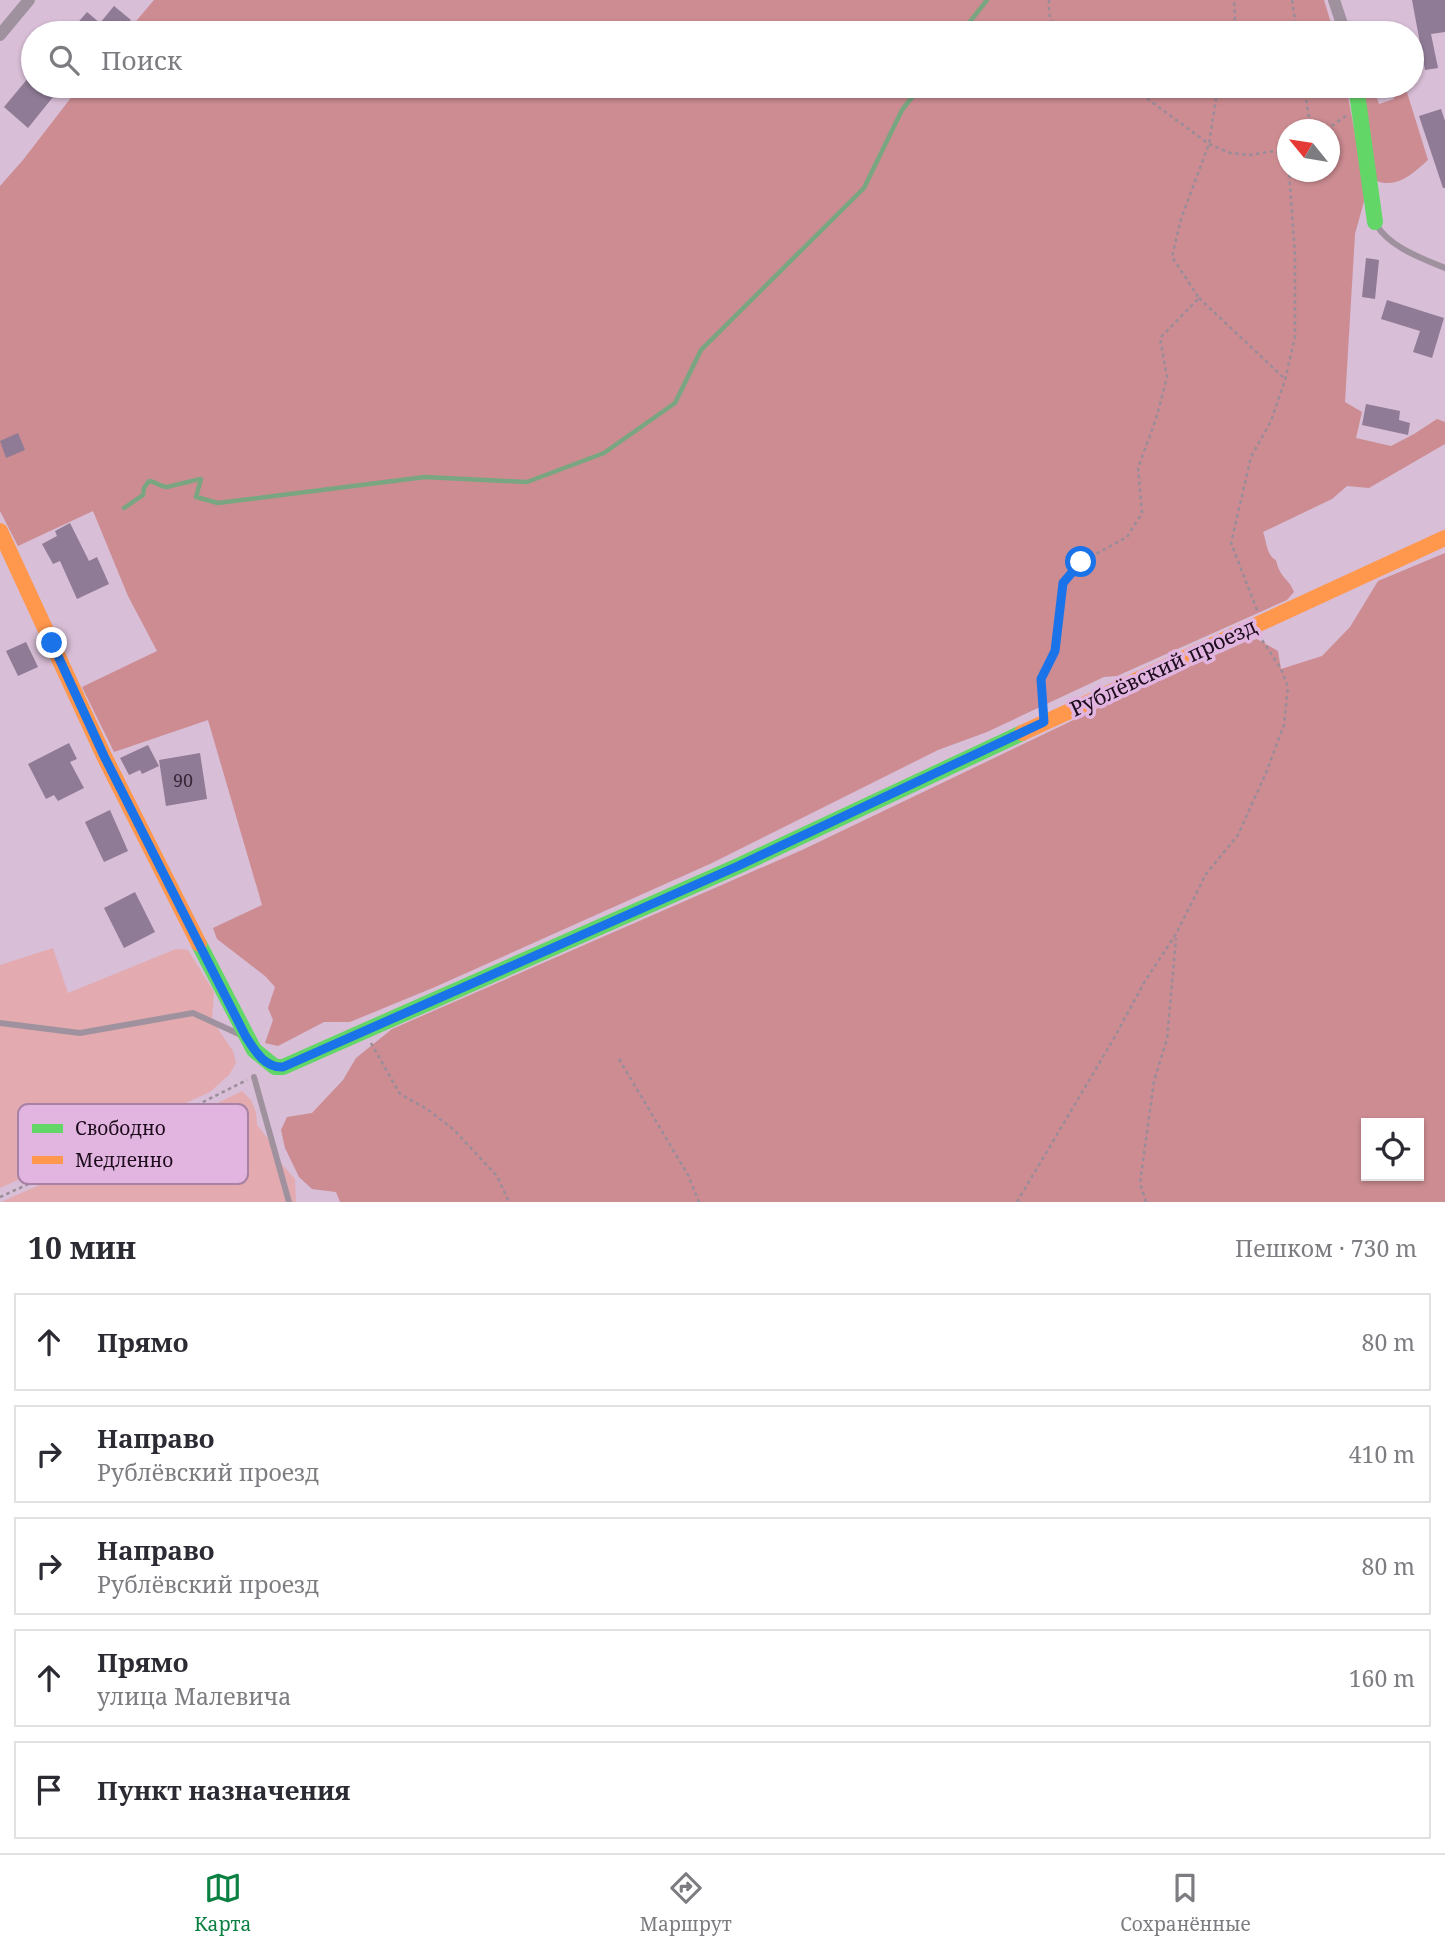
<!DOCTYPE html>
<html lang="ru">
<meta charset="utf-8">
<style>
body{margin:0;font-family:"Noto Serif",serif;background:#f2f2f3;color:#2b2b33}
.controls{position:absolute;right:21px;bottom:21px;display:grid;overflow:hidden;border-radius:0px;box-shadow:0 2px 5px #0004}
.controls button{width:63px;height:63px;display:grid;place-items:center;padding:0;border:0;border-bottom:2px solid #e1e1e2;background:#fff;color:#2b2b33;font:35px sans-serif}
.compass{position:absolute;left:1277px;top:119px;width:63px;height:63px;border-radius:50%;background:#fff;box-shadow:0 2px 5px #0004;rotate:300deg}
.stop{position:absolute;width:21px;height:21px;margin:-16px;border:5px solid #1a73e8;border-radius:50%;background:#fff}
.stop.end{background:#1a73e8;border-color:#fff;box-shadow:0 2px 7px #0008}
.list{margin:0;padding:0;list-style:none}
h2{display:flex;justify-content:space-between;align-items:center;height:91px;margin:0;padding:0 28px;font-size:30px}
h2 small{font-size:23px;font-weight:400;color:#7c7c81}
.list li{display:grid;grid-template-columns:46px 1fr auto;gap:21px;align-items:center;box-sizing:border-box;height:98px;margin:0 14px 14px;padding:0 14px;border:2px solid #e1e1e2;border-radius:0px}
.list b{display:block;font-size:26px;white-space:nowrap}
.list p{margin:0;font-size:23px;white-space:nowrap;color:#7c7c81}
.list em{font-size:23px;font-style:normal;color:#7c7c81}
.icon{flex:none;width:38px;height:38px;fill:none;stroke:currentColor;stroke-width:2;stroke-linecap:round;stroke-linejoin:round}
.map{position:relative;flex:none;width:1445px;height:1202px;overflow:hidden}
.search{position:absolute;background:#fff;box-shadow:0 2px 5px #0004;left:21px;right:21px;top:21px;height:77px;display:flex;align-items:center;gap:18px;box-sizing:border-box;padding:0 24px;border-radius:38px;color:#7c7c81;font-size:26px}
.sheet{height:651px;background:#fff}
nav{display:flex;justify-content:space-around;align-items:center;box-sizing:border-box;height:98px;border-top:2px solid #e1e1e2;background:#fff;font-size:19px;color:#7c7c81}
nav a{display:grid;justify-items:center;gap:4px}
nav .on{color:#0b8043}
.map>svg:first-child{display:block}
.green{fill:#e3abb0}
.forest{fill:#cc8c92;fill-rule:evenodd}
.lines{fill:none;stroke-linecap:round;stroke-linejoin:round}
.stream{stroke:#79a681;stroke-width:4.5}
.building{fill:#8f7b95}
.path{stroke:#9a8c99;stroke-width:2.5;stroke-dasharray:3.5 3.5;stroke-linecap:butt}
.lane{stroke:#9f929e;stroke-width:6}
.street{stroke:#9f929e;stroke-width:12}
.fast{stroke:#63d668;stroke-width:16}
.slow{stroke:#ff974d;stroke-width:16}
.route{stroke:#1a73e8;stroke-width:9}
.labels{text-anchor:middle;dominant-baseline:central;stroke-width:7;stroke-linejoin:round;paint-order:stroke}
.number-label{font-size:18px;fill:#39283a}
.street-label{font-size:21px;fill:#1c0c1c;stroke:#e2b4e0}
.key{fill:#e2b4e0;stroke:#a782a5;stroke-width:2}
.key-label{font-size:19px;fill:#1c0c1c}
</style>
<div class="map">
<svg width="1445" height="1202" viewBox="0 0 1445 1202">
<rect width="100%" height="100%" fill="#d8bed6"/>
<path class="green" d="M53 948 68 993 176 949 188 950 214 992 212 1020 233 1051 236 1063 229 1075 210 1092 0 1188V965Z
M242 1091 251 1100 256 1112 257 1125 274 1146 278 1160 295 1179 296 1202H1L150 1136Z"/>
<path class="forest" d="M154 0H1324L1334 33H126Z
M80 86H1346L1366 194 1355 234 1345 402 1362 412 1356 438 1391 446 1414 434 1437 419 1445 422V444L1369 488 1347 486 1332 499 1263 532C1267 542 1266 555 1276 560 1280 579 1289 578 1294 592L1287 600 1117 676 1104 677 987 732 938 750 712 863 435 987 350 1022H324L278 1046 265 1043 273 1020 268 1008 275 987 265 976 217 939 213 928 262 905 208 720 114 752 82 687 157 651 128 596 93 511 18 546 0 511V186L23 160ZM1288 130H1330V172H1288Z
M1361 86H1373L1379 104 1394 99 1389 86H1405L1428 160C1412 174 1396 190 1375 180Z
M1445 553V1202H340L336 1192 312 1189 299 1177 285 1148 281 1130 287 1117 312 1113 343 1080 356 1058 392 1029 802 850 1132 692 1245 642 1257 639 1278 651 1281 669 1322 656 1350 627 1378 581ZM1366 1123H1419V1176H1366Z"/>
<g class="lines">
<path class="stream" d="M961 33 987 0
M124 508 143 495 144 488 149 481C156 482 159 486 166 487 170 487 193 480 201 479L196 497 218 503 425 477 527 482 604 453 675 403 701 350 864 188 902 110 921 86"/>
</g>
<path class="building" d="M1412 0H1445V32L1431 34 1438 68 1425 70Z
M114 6 131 20 120 33H69L87 12 100 23Z
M29 77 33 81V86H39L53 97 28 128 4 107Z
M1441 109 1445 121V188H1443L1419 116Z
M1366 258 1379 260 1375 299 1362 297Z
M1387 300 1444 318 1432 358 1413 352 1420 331 1381 319Z
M1366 404 1400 411 1399 420 1410 423 1408 435 1362 425Z
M18 433 25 450 6 458 0 441Z
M70 523 89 561 97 557 109 584 77 599 60 561 53 564 42 544 57 536 55 531Z
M26 642 38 667 18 676 6 651Z
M69 743 77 759 70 762 84 788 58 801 54 795 46 799 28 764Z
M148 745 159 766 142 774 140 770 129 775 120 758Z
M200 753 207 799 166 806 159 760Z
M110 810 128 851 104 862 85 822Z
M135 892 155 932 124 948 104 908Z"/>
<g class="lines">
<path class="path" d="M1049 0V14L1057 33
M1292 0 1297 33
M1229 33 1235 18 1234 0
M1130 86 1209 144 1230 153 1250 155 1274 151 1288 158
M1304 86 1311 130
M1326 130 1347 115
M1199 298 1285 379
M1257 610 1231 543 1251 457 1271 421 1285 380 1295 337V254L1289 172
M1042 709 1041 679 1055 651 1063 583 1081 562 1127 537 1142 513 1138 468 1156 419 1167 377 1160 338 1199 298 1172 257 1181 219 1209 144 1218 86
M371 1043 400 1094 427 1109 454 1130 497 1176 509 1202
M619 1059 688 1175 699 1202
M0 1197 151 1128 247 1080
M1017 1202 1113 1040 1145 981 1176 934 1206 874 1238 835 1266 773 1284 725 1288 687 1281 669 1260 637
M1146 1202 1140 1183 1154 1081 1167 1039 1176 938"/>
<path class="lane" d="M1376 224C1389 247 1421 258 1445 268
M0 1023 80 1033 193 1013 241 1035
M254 1077 289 1202"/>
<path class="street" d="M1334 0 1345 33
M0 35 29 0"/>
<path class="fast" d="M1356 86 1375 222
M199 944 254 1050 275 1067H283L738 866 1022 733"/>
<path class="slow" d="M0 531 104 756 199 944
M1022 733 1445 538"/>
</g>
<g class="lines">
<path class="route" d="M52 643 104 756 246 1037C255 1051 265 1068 283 1067L738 866 1044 722 1041 679 1055 651 1063 583 1081 562"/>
</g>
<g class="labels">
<g class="number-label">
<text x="183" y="780">90</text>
</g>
<g class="street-label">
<text transform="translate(1163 667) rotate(-25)">Рублёвский проезд</text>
</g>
</g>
<rect x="18" y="1104" width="230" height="80" rx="10" class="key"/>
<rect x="32" y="1124" width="31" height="9" fill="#63d668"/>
<rect x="32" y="1156" width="31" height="8" fill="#ff974d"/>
<g class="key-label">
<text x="75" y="1135">Свободно</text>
<text x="75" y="1167">Медленно</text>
</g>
</svg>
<div class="controls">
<button><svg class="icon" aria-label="locate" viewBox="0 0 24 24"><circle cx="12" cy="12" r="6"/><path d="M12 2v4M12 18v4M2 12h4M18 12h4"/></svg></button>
</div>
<svg class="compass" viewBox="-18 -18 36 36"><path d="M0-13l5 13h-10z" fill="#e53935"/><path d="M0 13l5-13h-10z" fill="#7c7c81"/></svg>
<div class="stop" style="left:1081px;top:562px"></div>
<div class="stop end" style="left:52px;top:643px"></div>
<div class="search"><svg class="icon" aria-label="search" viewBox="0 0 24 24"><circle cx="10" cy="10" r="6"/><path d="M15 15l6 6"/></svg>Поиск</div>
</div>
<section class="sheet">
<h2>10 мин<small>Пешком · 730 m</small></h2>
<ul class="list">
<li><svg class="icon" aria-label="ahead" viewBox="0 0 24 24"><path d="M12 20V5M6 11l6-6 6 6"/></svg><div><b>Прямо</b></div><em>80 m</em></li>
<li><svg class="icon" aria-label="right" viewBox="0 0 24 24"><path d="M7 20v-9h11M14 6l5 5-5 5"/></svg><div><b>Направо</b><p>Рублёвский проезд</p></div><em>410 m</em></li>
<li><svg class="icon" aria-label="right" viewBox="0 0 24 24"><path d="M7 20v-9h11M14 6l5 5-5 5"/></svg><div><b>Направо</b><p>Рублёвский проезд</p></div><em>80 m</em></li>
<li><svg class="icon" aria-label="ahead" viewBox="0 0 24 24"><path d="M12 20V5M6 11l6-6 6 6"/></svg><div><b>Прямо</b><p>улица Малевича</p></div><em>160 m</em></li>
<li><svg class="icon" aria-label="arrive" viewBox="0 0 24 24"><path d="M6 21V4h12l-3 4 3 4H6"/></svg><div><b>Пункт назначения</b></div></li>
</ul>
</section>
<nav>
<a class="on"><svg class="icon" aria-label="map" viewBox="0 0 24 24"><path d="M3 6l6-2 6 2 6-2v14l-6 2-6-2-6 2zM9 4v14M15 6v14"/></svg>Карта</a>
<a><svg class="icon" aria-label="directions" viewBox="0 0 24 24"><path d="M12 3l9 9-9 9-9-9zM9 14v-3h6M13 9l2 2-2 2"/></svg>Маршрут</a>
<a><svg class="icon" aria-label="saved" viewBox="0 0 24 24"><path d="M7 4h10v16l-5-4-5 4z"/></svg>Сохранённые</a>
</nav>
